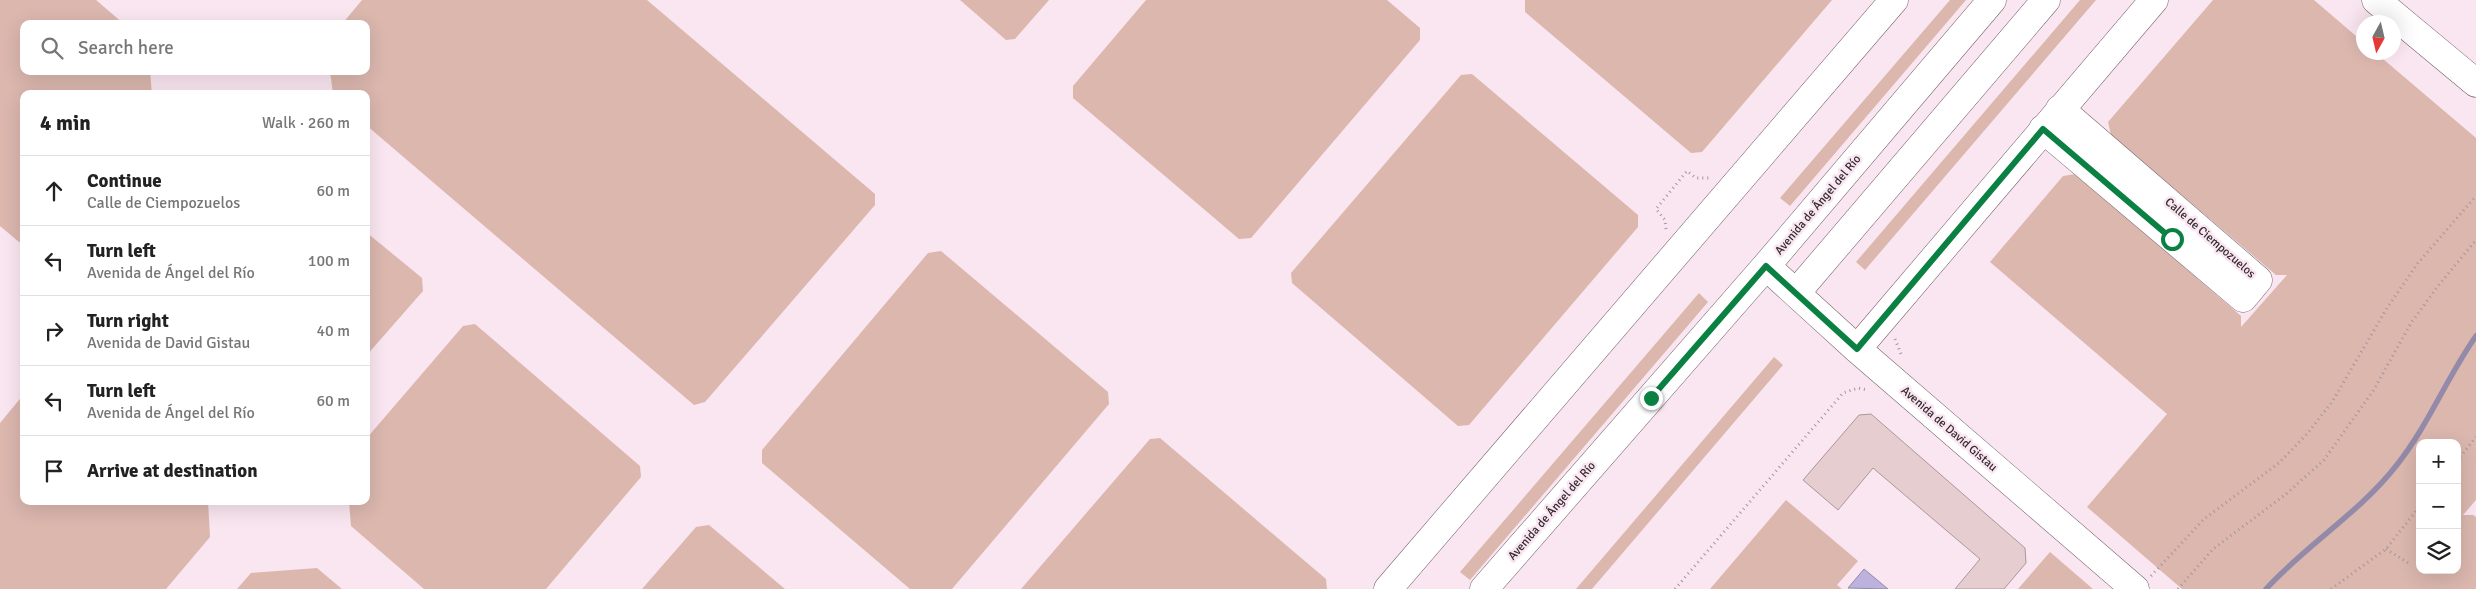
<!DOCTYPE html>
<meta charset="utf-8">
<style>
body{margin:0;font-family:Signika,sans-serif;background:#f2f2f2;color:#222}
.controls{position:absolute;right:15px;bottom:15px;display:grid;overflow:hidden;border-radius:10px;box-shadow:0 5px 20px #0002}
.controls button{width:45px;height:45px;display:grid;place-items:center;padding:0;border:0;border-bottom:1px solid #e0e0e0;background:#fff;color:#222;font:25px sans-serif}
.compass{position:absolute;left:2356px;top:15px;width:45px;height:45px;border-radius:50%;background:#fff;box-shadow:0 5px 20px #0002;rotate:188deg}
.stop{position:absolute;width:15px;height:15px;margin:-11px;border:4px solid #0b8043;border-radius:50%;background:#fff}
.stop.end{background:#0b8043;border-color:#fff;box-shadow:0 1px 5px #0008}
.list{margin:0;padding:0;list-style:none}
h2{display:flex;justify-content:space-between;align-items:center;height:65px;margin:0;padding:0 20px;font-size:21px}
h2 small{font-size:16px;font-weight:400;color:#767676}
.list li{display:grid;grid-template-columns:32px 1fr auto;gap:15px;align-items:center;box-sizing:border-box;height:70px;padding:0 20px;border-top:1px solid #e0e0e0}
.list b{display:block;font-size:19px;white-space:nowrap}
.list p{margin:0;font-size:16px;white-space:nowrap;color:#767676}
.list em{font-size:16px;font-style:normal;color:#767676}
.icon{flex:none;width:28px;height:28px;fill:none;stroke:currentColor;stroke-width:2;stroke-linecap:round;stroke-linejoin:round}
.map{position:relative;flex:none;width:2476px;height:589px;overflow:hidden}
.search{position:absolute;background:#fff;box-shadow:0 5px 20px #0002;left:20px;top:20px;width:350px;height:55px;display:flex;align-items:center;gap:12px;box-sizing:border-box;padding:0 18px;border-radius:10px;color:#767676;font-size:19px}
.panel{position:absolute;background:#fff;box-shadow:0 5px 20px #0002;left:20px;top:90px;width:350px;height:415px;border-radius:10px}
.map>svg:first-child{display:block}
.green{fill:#dbb7ae;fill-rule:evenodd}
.water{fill:#bcb2dd;stroke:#938aa9}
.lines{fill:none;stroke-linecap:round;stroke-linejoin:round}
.stream{stroke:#938aa9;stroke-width:5.5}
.building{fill:#e5cdd0;stroke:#ad979a}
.minor-casing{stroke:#73626b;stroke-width:29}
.path{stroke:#a3959c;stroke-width:3;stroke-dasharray:1 4;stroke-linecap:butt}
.minor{stroke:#fff;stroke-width:28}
.route{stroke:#0b8043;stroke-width:6}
.labels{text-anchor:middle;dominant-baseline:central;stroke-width:5;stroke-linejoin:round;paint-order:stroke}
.street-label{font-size:12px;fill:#322b2f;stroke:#fae6f0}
</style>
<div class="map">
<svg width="2476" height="589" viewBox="0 0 2476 589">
<rect width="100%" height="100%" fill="#fae6f0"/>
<path class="green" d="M0 0H96L124 24H24V71H150L152 94H24V242H19L0 226Z
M362 0H647L875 194V205L705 402 694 405 366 125V94H333L330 71H366V24H342Z
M960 0H1049L1015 39 1006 40Z
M1146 0H1387L1420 28V40L1251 238 1239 239 1073 98V86Z
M1525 0H1832L1702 152 1691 153 1525 12Z
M1950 0H1966L1790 206 1780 198Z
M2080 0H2096L1865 270 1856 262Z
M2213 0H2314L2363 42 2364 52 2376 53 2476 138V500L2463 515H2473L2476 517V589H2182L2087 507 2167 414 1990 262 2063 176 2076 174 2241 316V327L2287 275H2276L2111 135 2108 122ZM2420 443H2457V570H2420Z
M1472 74 1638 215V227L1469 425 1458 426 1292 283 1291 273 1461 75Z
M366 232 422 278 423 291 366 356Z
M941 251 1108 392 1109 404 952 589H910L762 463V450L928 253Z
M1699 293 1708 302 1470 580 1460 572Z
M475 324 640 466 641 477 546 589H424L351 526 349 501H366V439L463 326Z
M1774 357 1783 365 1592 589H1576Z
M24 394V501H208L210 537 166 589H0V423Z
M1160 438 1326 579 1327 589H1021L1150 439Z
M1786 500 1858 561 1837 585 1842 589H1710Z
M709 525 785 589H642L696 527Z
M2050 552 2093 589H2018Z
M317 568 342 589H237L251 573Z"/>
<path class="water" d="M1864 569 1888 589 1848 588Z"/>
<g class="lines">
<path class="stream" d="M2266 589C2306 545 2359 513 2396 466 2428 426 2447 377 2476 336"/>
</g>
<path class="building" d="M1871 414 2025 548 2026 563 2004 589H1955L1980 559 1873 468 1838 510 1803 480 1859 415Z"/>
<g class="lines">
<defs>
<path id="minor" d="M2376 0 2476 83
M2043 129 2243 298 2258 280 2060 109
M1766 266 1857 349 2135 589
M1796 293 2046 0
M1857 349 2154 0
M1388 589 1894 0
M1484 589 1766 266 1992 0"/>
</defs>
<use href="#minor" class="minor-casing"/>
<path class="path" d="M1666 229 1665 220 1656 209 1687 171 1696 178H1709
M1895 339 1901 354
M2457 461 2476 437
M2386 549 2410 564
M2151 576 2204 519 2279 463 2307 434 2332 402 2387 308 2418 263 2476 196
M1675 589 1843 393 1858 388 1867 390
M2178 589 2213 549 2285 495 2324 460 2373 391 2411 323 2438 286 2476 240
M2331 589 2386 549 2420 506"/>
<use href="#minor" class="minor"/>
</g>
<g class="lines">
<path class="route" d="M1651 398 1766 266 1857 349 2043 129 2172 239"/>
</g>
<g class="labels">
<g class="street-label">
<text transform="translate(1818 205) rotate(-50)">Avenida de Ángel del Río</text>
<text transform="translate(2210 238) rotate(41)">Calle de Ciempozuelos</text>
<text transform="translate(1949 429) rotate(41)">Avenida de David Gistau</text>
<text transform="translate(1552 511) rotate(-49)">Avenida de Ángel del Río</text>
</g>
</g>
</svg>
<div class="controls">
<button>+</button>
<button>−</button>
<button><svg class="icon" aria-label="layers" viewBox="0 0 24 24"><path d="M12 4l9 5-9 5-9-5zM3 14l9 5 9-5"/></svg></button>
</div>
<svg class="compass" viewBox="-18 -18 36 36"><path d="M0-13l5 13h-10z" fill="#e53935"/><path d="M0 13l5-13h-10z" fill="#767676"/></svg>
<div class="stop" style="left:2172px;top:239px"></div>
<div class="stop end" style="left:1651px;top:398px"></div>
<div class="search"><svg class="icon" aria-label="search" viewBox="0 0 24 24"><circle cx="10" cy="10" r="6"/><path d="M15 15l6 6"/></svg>Search here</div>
<section class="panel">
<h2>4 min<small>Walk · 260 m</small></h2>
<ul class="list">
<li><svg class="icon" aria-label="ahead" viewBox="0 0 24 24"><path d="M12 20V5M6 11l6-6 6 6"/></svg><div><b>Continue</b><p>Calle de Ciempozuelos</p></div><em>60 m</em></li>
<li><svg class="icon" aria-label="left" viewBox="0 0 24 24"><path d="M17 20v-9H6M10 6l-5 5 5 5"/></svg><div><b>Turn left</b><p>Avenida de Ángel del Río</p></div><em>100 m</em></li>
<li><svg class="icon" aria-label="right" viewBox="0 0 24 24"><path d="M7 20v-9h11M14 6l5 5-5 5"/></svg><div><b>Turn right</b><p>Avenida de David Gistau</p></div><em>40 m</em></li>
<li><svg class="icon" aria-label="left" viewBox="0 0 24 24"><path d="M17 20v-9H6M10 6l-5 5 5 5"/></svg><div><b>Turn left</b><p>Avenida de Ángel del Río</p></div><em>60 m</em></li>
<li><svg class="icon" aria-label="arrive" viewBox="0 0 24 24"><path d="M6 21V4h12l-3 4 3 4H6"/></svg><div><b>Arrive at destination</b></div></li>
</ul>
</section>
</div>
